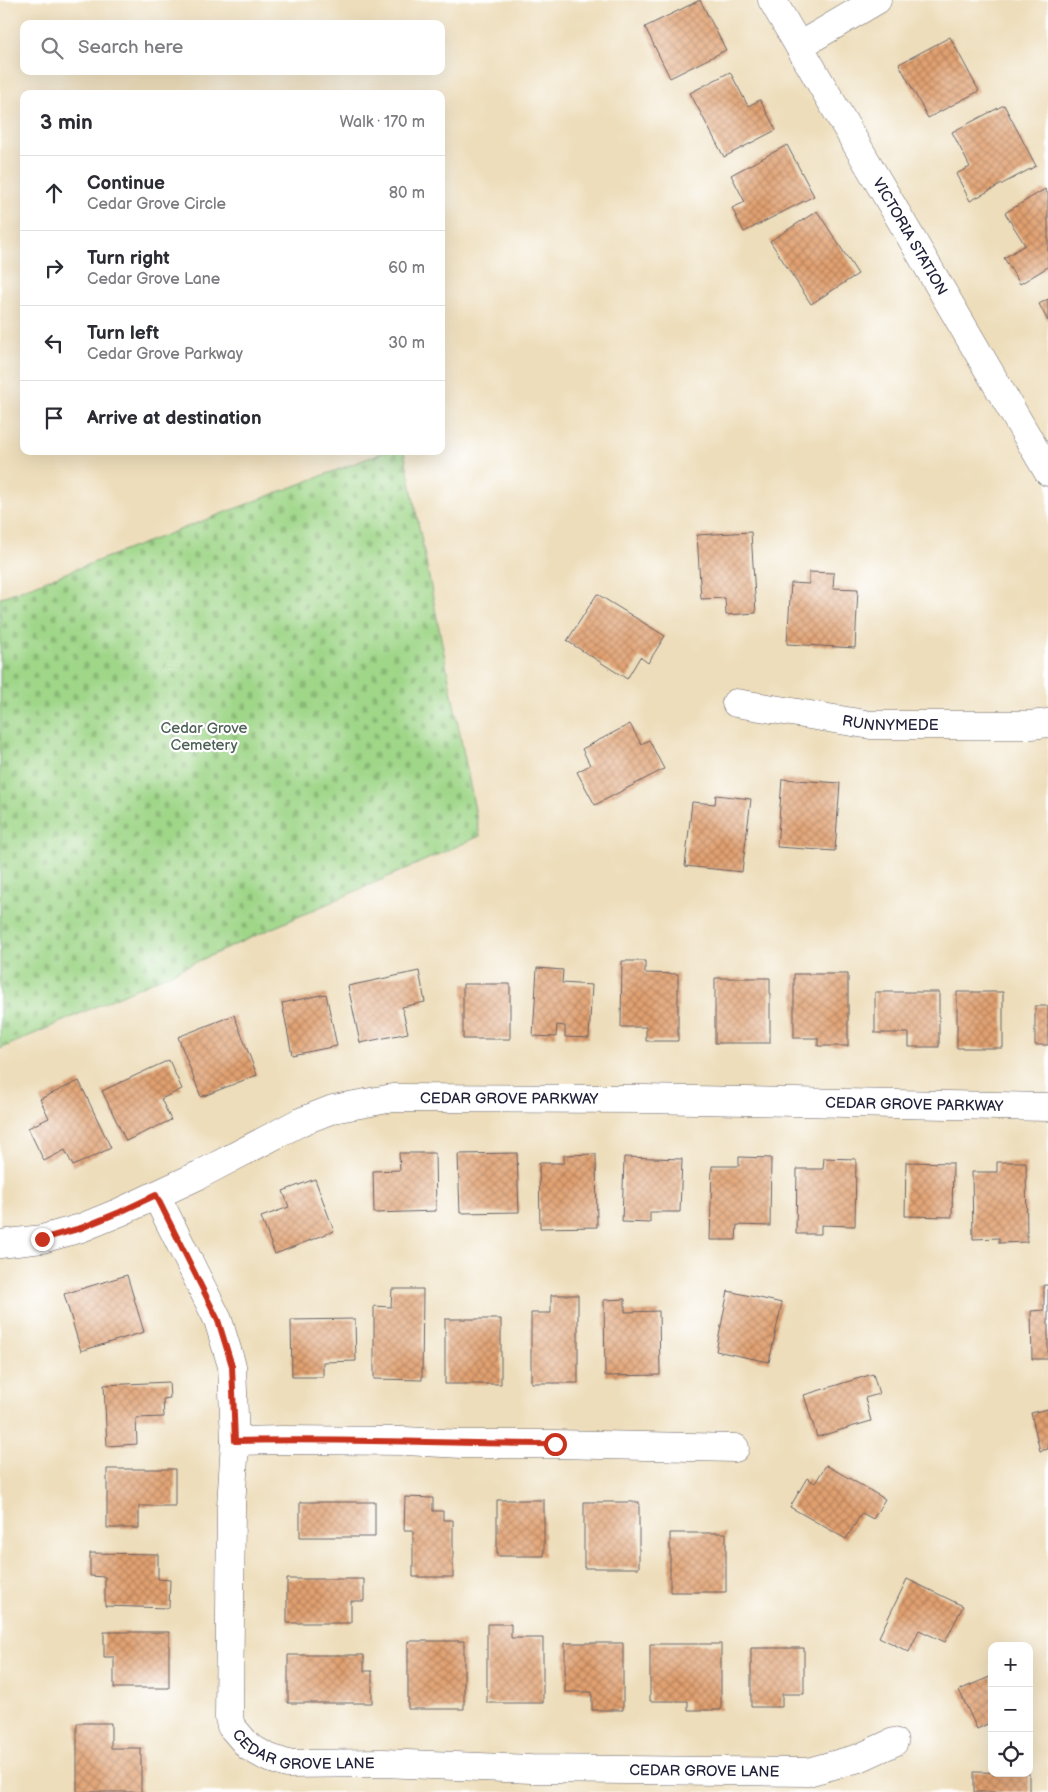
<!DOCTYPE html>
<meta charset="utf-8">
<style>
body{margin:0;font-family:"Balsamiq Sans",sans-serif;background:#f2f2f3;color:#2b2b33}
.controls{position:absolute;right:15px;bottom:15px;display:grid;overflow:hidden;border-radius:10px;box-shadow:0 5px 20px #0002}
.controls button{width:45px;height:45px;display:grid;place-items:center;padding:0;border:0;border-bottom:1px solid #e1e1e2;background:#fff;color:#2b2b33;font:25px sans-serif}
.stop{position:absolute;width:15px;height:15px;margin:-11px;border:4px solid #c8321e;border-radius:50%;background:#fff}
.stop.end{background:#c8321e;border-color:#fff;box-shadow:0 1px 5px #0008}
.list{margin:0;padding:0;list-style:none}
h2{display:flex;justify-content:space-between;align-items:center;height:65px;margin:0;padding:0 20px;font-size:21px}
h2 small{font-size:16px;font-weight:400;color:#7c7c81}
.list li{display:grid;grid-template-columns:32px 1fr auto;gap:15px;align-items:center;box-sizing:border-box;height:75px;padding:0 20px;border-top:1px solid #e1e1e2}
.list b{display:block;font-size:19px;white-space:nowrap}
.list p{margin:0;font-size:16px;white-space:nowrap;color:#7c7c81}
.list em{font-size:16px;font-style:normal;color:#7c7c81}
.icon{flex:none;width:28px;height:28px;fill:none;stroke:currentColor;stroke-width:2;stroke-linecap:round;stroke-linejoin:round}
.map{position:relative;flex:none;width:1048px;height:1792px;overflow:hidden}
.search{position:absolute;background:#fff;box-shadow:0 5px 20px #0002;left:20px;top:20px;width:425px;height:55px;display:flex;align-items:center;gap:12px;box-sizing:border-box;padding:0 18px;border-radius:10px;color:#7c7c81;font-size:19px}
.panel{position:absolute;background:#fff;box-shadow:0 5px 20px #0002;left:20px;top:90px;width:425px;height:365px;border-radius:10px}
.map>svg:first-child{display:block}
.cemetery{fill:url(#cemetery-stones);stroke:#607c62}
.building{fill:url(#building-cross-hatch)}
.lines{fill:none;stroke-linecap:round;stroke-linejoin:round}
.minor-casing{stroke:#696367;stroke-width:29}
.minor{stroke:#fff;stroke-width:28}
.route{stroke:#c8321e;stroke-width:6}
.labels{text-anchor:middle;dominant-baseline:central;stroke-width:4.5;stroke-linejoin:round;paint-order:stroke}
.street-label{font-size:15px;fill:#22223b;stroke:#fff}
.park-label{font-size:15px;fill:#4e6156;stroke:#fff}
</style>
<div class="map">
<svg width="1048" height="1792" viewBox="0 0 1048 1792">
<defs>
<pattern id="cemetery-stones" width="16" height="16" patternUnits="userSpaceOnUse" patternTransform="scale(1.25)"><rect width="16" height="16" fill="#9fd688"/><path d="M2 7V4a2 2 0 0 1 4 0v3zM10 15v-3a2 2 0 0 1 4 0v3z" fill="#89b776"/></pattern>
<pattern id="building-cross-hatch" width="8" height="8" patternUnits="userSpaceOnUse" patternTransform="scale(1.25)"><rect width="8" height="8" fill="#e1a070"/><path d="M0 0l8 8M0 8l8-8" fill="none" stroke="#b6825d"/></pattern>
</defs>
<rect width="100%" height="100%" fill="#fff"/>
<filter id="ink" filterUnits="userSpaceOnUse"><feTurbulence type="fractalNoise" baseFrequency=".02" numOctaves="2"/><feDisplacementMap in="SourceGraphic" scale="10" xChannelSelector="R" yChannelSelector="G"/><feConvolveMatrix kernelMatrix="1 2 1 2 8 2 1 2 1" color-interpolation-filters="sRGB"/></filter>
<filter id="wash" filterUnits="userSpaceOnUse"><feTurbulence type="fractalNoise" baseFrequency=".0096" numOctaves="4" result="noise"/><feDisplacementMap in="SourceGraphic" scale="20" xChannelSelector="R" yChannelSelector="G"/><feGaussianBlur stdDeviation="1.12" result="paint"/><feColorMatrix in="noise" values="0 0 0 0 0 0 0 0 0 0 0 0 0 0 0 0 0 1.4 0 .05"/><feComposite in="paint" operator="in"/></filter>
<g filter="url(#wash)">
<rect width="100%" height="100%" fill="#edddba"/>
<path class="cemetery" d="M387 451H404L480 836 0 1049V598Z"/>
<g id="blocks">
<path class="building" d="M700 0 726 50 670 78 645 27Z
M950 37 979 91 928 118 899 64Z
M730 72 748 106 760 100 776 130 724 157 690 93Z
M1004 105 1036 166 970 201 956 174 970 167 952 132Z
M787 145 814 196 744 232 732 208 745 202 731 175Z
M1045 189 1048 194V267L1020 284 1004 258 1025 245 1005 213Z
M817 211 858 274 811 304 770 241Z
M1048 299V321L1039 304Z
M751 532 756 613 726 615 725 598 701 599 697 535Z
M809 572 834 573 833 588 858 589 855 648 787 644 791 583 809 584Z
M597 594 665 636 648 663 640 657 627 679 567 641Z
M630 724 641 744 649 740 664 769 595 805 577 772 590 765 582 749Z
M782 779 840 783 835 851 777 847Z
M716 795 751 799 742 872 685 866 692 802 715 804Z
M622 961H645V973L678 974V1041H646V1027H621Z
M537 968 563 970 562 983 592 985 589 1038 565 1037V1026L557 1025 556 1037 533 1036Z
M419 971 425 1002 402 1007 408 1033 360 1043 348 986Z
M794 974H848V1046H818V1038H794Z
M715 978H770V1043H715Z
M463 984H510V1039H463Z
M875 992H939V1047H909V1033H875Z
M957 992H1003V1048H957Z
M326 994 337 1046 292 1055 282 1003Z
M1035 1006H1048V1045H1035Z
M234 1015 257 1075 201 1097 178 1037Z
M169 1060 182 1089 161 1099 171 1120 126 1141 102 1091Z
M79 1081 111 1148 73 1166 65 1150 44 1161 28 1128 49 1118 40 1099Z
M399 1153H435L436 1211 374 1213 373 1171 400 1170Z
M517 1153 519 1212 460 1213 458 1154Z
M596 1154 597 1227 540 1228 539 1163H564V1155Z
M624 1157 682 1159 680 1212H650V1223L622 1222Z
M739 1157 771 1158 770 1226 737 1225 736 1240H710L712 1166H739Z
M824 1158 856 1159 855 1226 821 1225V1234H796L797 1169H823Z
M906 1162 953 1163 952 1217 905 1216Z
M997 1162H1026L1027 1242 999 1243V1238L973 1239 972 1172H997Z
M315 1179 334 1231 275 1254 261 1217 289 1207 283 1191Z
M127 1275 144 1332 81 1351 64 1294Z
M1044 1285H1048V1359H1032L1031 1311 1044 1310Z
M392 1289H423L422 1380 374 1379V1306L391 1307Z
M728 1291 782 1303 769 1362 716 1351Z
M551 1295H578V1383H531V1313H551Z
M625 1299V1312L659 1311 660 1375 605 1376 604 1300Z
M355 1319 356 1361 323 1362V1377H292L291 1320Z
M445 1319H501V1384H445Z
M873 1374 879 1394 865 1398 871 1421 817 1437 804 1395Z
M169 1382 170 1398 163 1399 164 1417 136 1418 137 1444 107 1446 104 1385Z
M1048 1409V1449L1040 1451 1031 1413Z
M826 1465 885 1499 873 1519 862 1513 846 1539 790 1507 807 1478 815 1483Z
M107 1469H175V1506H139V1528H107Z
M405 1497 433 1498V1511H443V1520H453V1577H413V1530H404Z
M497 1500H544V1556H497Z
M300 1502H375V1537H300Z
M584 1502H639V1568H584Z
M670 1533H726V1592H670Z
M90 1553 158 1554V1579L170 1580 169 1608 105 1606V1577L90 1576Z
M287 1579H364V1601H351V1623H287Z
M907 1579 963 1606 945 1642 919 1630 909 1652 879 1637Z
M487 1624H511V1638H543V1703H487Z
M104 1632H169V1688H114V1657H104Z
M408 1641H464V1709H408Z
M565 1643H623V1710H592V1692H565Z
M650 1644H721V1710H688V1701H650Z
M751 1648H804V1694H782V1707H751Z
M288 1655H364V1671H372V1703H288Z
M992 1676V1722L977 1729 959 1690Z
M77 1723H111V1748H141V1792H77Z
M974 1772 1029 1773V1792H974Z"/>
</g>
</g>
<g filter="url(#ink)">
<use href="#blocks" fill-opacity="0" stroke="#696367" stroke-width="1"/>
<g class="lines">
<defs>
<g id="minor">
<path id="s1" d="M772 0 1048 472"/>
<path d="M799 46 877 0"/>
<path id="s2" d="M736 703 871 725H1031L1048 723"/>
<path id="s3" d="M156 1195 218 1320 232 1366 235 1441 231 1507 229 1718 231 1726 249 1747 267 1757 287 1764 383 1763 531 1769 808 1772 859 1758 894 1742"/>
<path id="s4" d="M0 1244 42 1239 81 1228 120 1212 199 1175 300 1122 333 1109 393 1098 644 1099 1048 1107"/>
<path d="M235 1441 282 1440 405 1441 462 1444H555L735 1448"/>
</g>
</defs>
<use href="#minor" class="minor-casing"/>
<use href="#minor" class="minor"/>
</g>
</g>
<g class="lines" filter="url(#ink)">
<path class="route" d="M42 1239 81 1228 120 1212 156 1195 218 1320 232 1366 235 1441C341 1438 448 1444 555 1444"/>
</g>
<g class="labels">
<g class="street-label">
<text stroke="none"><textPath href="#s1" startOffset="274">VICTORIA STATION</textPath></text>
<text stroke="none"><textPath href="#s2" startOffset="156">RUNNYMEDE</textPath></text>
<text stroke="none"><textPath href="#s4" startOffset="539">CEDAR GROVE PARKWAY</textPath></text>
<text stroke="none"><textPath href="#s4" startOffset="944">CEDAR GROVE PARKWAY</textPath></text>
<text stroke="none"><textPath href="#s3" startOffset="630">CEDAR GROVE LANE</textPath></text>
<text stroke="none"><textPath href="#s3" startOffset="1035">CEDAR GROVE LANE</textPath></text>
</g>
<g class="park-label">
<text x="204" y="728">Cedar Grove<tspan x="204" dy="17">Cemetery</tspan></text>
</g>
</g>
</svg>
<div class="controls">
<button>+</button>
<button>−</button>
<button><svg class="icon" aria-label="locate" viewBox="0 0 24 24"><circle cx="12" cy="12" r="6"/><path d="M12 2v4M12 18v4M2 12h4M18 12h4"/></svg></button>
</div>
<div class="stop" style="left:555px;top:1444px"></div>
<div class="stop end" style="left:42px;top:1239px"></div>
<div class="search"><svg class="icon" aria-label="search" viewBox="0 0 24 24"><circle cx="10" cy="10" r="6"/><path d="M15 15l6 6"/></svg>Search here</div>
<section class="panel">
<h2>3 min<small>Walk · 170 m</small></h2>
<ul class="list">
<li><svg class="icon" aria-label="ahead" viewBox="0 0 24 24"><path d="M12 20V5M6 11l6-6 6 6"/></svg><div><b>Continue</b><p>Cedar Grove Circle</p></div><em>80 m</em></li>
<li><svg class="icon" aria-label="right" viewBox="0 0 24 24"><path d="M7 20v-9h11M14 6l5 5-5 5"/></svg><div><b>Turn right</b><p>Cedar Grove Lane</p></div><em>60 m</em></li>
<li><svg class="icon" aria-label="left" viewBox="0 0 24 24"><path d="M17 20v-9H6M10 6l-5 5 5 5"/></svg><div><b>Turn left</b><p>Cedar Grove Parkway</p></div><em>30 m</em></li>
<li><svg class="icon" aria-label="arrive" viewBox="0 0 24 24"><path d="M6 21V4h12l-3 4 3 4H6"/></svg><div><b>Arrive at destination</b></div></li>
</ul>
</section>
</div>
